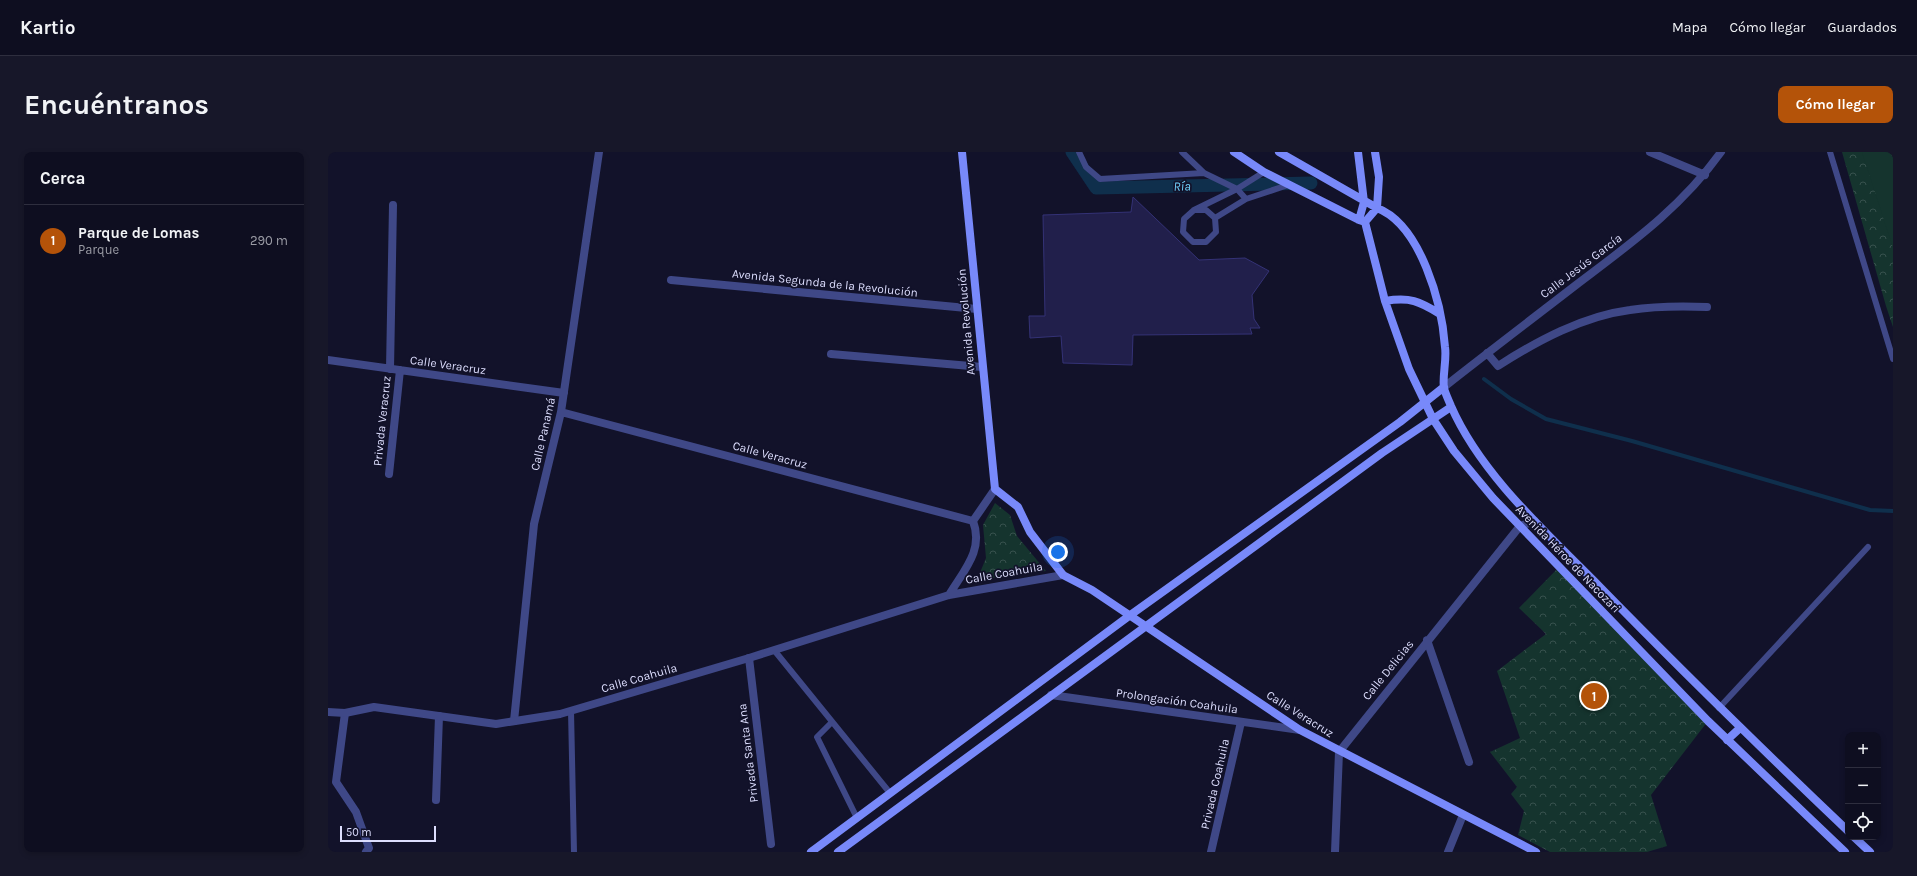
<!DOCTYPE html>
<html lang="es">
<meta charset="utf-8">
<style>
body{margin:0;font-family:Karla,sans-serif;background:#171729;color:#f1f3f6}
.controls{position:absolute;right:12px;bottom:12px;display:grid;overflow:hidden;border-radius:8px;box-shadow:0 2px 6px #0003}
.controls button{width:36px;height:36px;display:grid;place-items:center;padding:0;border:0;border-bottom:1px solid #2e2e3e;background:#0e0e20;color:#f1f3f6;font:20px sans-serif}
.scale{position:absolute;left:12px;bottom:10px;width:96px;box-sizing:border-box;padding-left:4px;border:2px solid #dddefe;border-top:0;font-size:11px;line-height:14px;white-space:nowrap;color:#dddefe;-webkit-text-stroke:3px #12122a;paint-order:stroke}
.you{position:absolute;left:730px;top:400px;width:14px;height:14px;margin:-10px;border:3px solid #fff;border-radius:50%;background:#1a73e8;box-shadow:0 0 0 6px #1a73e833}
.badge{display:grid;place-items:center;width:26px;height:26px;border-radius:50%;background:#b45309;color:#fff;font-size:13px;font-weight:700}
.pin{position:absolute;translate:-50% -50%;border:2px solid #fff;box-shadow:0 1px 4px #0006}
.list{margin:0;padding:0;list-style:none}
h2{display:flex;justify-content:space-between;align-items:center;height:52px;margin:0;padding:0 16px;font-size:17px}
h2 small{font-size:13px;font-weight:400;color:#9b9ca5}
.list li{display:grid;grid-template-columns:26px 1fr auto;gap:12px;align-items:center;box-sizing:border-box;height:72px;padding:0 16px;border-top:1px solid #2e2e3e}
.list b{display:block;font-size:15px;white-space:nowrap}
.list p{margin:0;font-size:13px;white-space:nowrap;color:#9b9ca5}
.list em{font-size:13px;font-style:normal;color:#9b9ca5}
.icon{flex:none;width:22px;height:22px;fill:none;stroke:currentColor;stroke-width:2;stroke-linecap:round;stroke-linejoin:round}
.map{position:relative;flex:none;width:1565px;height:700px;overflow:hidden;border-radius:8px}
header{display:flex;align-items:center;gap:24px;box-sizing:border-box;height:56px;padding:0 20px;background:#0e0e20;border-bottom:1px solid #2e2e3e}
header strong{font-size:19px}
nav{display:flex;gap:22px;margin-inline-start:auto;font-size:14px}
.intro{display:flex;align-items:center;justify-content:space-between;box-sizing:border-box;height:96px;padding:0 24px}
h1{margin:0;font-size:28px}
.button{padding:10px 18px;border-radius:8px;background:#b45309;color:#fff;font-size:14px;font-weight:700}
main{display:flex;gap:24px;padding:0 24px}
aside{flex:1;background:#0e0e20;border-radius:8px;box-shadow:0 2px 6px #0003}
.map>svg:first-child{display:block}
.forest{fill:url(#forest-crowns)}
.pitch{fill:#15342e}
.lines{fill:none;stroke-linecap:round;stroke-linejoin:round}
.stream{stroke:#0f2f4c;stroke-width:4}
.canal{stroke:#0f2f4c;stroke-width:13}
.building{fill:#211f4b;stroke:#343276}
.service{stroke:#3f4887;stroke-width:6}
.minor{stroke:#3f4887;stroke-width:8}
.tertiary{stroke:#3f4887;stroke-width:8}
.secondary{stroke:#7889fa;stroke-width:8}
.labels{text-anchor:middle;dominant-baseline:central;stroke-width:3.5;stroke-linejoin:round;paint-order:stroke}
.street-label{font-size:12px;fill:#dddefe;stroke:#12122a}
.water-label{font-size:13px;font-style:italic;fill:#6fd0fa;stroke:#12122a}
</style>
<header>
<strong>Kartio</strong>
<nav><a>Mapa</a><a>Cómo llegar</a><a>Guardados</a></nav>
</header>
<div class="intro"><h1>Encuéntranos</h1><a class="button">Cómo llegar</a></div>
<main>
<aside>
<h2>Cerca<small></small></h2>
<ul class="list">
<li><span class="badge">1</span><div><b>Parque de Lomas</b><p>Parque</p></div><em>290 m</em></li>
</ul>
</aside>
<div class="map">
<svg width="1565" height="700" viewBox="0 0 1565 700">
<defs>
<pattern id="forest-crowns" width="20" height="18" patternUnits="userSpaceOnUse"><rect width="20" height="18" fill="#15342e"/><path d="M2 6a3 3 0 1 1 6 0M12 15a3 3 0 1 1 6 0" fill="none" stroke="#37514d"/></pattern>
</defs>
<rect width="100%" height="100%" fill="#12122a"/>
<path class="forest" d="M1514 0H1565V175L1558 154Z
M667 351 682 363 689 384 718 419 649 428 658 406 655 373Z
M1231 415 1380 569 1323 643 1339 694 1319 700H1222L1190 683 1196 659 1183 642 1189 635 1162 600 1192 586 1169 519 1218 482 1191 456Z"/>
<path class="pitch" d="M1534 0H1565V96Z"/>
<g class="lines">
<path class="stream" d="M1156 227 1183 247 1218 267 1304 289 1542 358 1565 359"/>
<path class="canal" d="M744 0 768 36 983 31"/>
</g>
<path class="building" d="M805 45 871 108 917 106 941 119 924 143 926 167 932 176H922L924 182 805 183 804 213 735 211 733 184 702 186 701 164H717L715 63 803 60Z"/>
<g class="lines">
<path class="service" d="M751 0 758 15 772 27 876 21
M854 0 876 21 909 37 918 47
M1502 0 1565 207
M866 58H878L887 66 888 80 878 90H865L855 80 856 67 866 58 909 37 936 20
M887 66 918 47 960 33
M446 498 562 641
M1391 556 1540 395
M243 559 246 700
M504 570 489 585 529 666"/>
<path class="minor" d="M1322 0 1377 23
M343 128 649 157
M1159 201 1170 214C1209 189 1255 164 1302 158 1328 154 1353 154 1379 155
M503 202 654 215
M0 208 236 241
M62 217 65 53
M1116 235C1159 201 1204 167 1248 133 1302 92 1353 56 1393 0
M233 260 645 369
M61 322 72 218
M1099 488 1141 610
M421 506 443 692
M723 543 972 578
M17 561 8 630 28 660 41 696 38 700
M186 569 206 372 233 260 271 0
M108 648 111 564
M883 700 913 570
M1007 700 1011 600 1192 374 1207 369
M1120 700 1135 663"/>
<path class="tertiary" d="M621 443C636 418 656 398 645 369L667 337
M0 560 17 561 46 555 168 572 232 562 421 506 621 443 735 423"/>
<path class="secondary" d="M634 0 667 337 690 355 702 380 735 423 764 438 972 578 1208 700
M906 0 936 20 1031 68
M951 0 1049 56 1037 70
M1030 0 1036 50 1031 68 1037 70 1057 149 1081 217 1105 267 1126 299 1165 346 1380 569 1517 700
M1047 0 1051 25 1049 56C1093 73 1114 152 1117 195 1119 208 1114 225 1116 236 1117 241 1121 249 1123 254 1153 323 1220 382 1272 435 1353 518 1436 599 1520 679
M1057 149C1082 145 1091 149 1112 162
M1399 588 1412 576
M1526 685 1542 700
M483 700 801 464 1072 270 1116 235
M510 700 1054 301 1123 255"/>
</g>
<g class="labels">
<g class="street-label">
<text transform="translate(1253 114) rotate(-37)">Calle Jesús García</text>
<text transform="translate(497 131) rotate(6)">Avenida Segunda de la Revolución</text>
<text transform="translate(638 170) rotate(-95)">Avenida Revolución</text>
<text transform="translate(120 213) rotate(8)">Calle Veracruz</text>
<text transform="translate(54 269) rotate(-84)">Privada Veracruz</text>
<text transform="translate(215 282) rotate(-77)">Calle Panamá</text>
<text transform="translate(442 303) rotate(15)">Calle Veracruz</text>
<text transform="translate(1240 407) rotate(46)">Avenida Héroe de Nacozari</text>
<text transform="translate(676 421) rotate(-10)">Calle Coahuila</text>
<text transform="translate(1060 518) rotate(-51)">Calle Delicias</text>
<text transform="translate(311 526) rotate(-16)">Calle Coahuila</text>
<text transform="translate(849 549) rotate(8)">Prolongación Coahuila</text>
<text transform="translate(972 562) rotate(32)">Calle Veracruz</text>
<text transform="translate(420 601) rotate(-97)">Privada Santa Ana</text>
<text transform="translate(887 632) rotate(-77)">Privada Coahuila</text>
</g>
<g class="water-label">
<text transform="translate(854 34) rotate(-1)">Ría</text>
</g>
</g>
</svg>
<div class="controls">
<button>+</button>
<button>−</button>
<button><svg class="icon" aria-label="locate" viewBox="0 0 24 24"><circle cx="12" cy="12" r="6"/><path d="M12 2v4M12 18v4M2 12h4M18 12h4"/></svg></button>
</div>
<div class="scale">50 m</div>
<div class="you"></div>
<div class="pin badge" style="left:1266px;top:544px">1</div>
</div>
</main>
